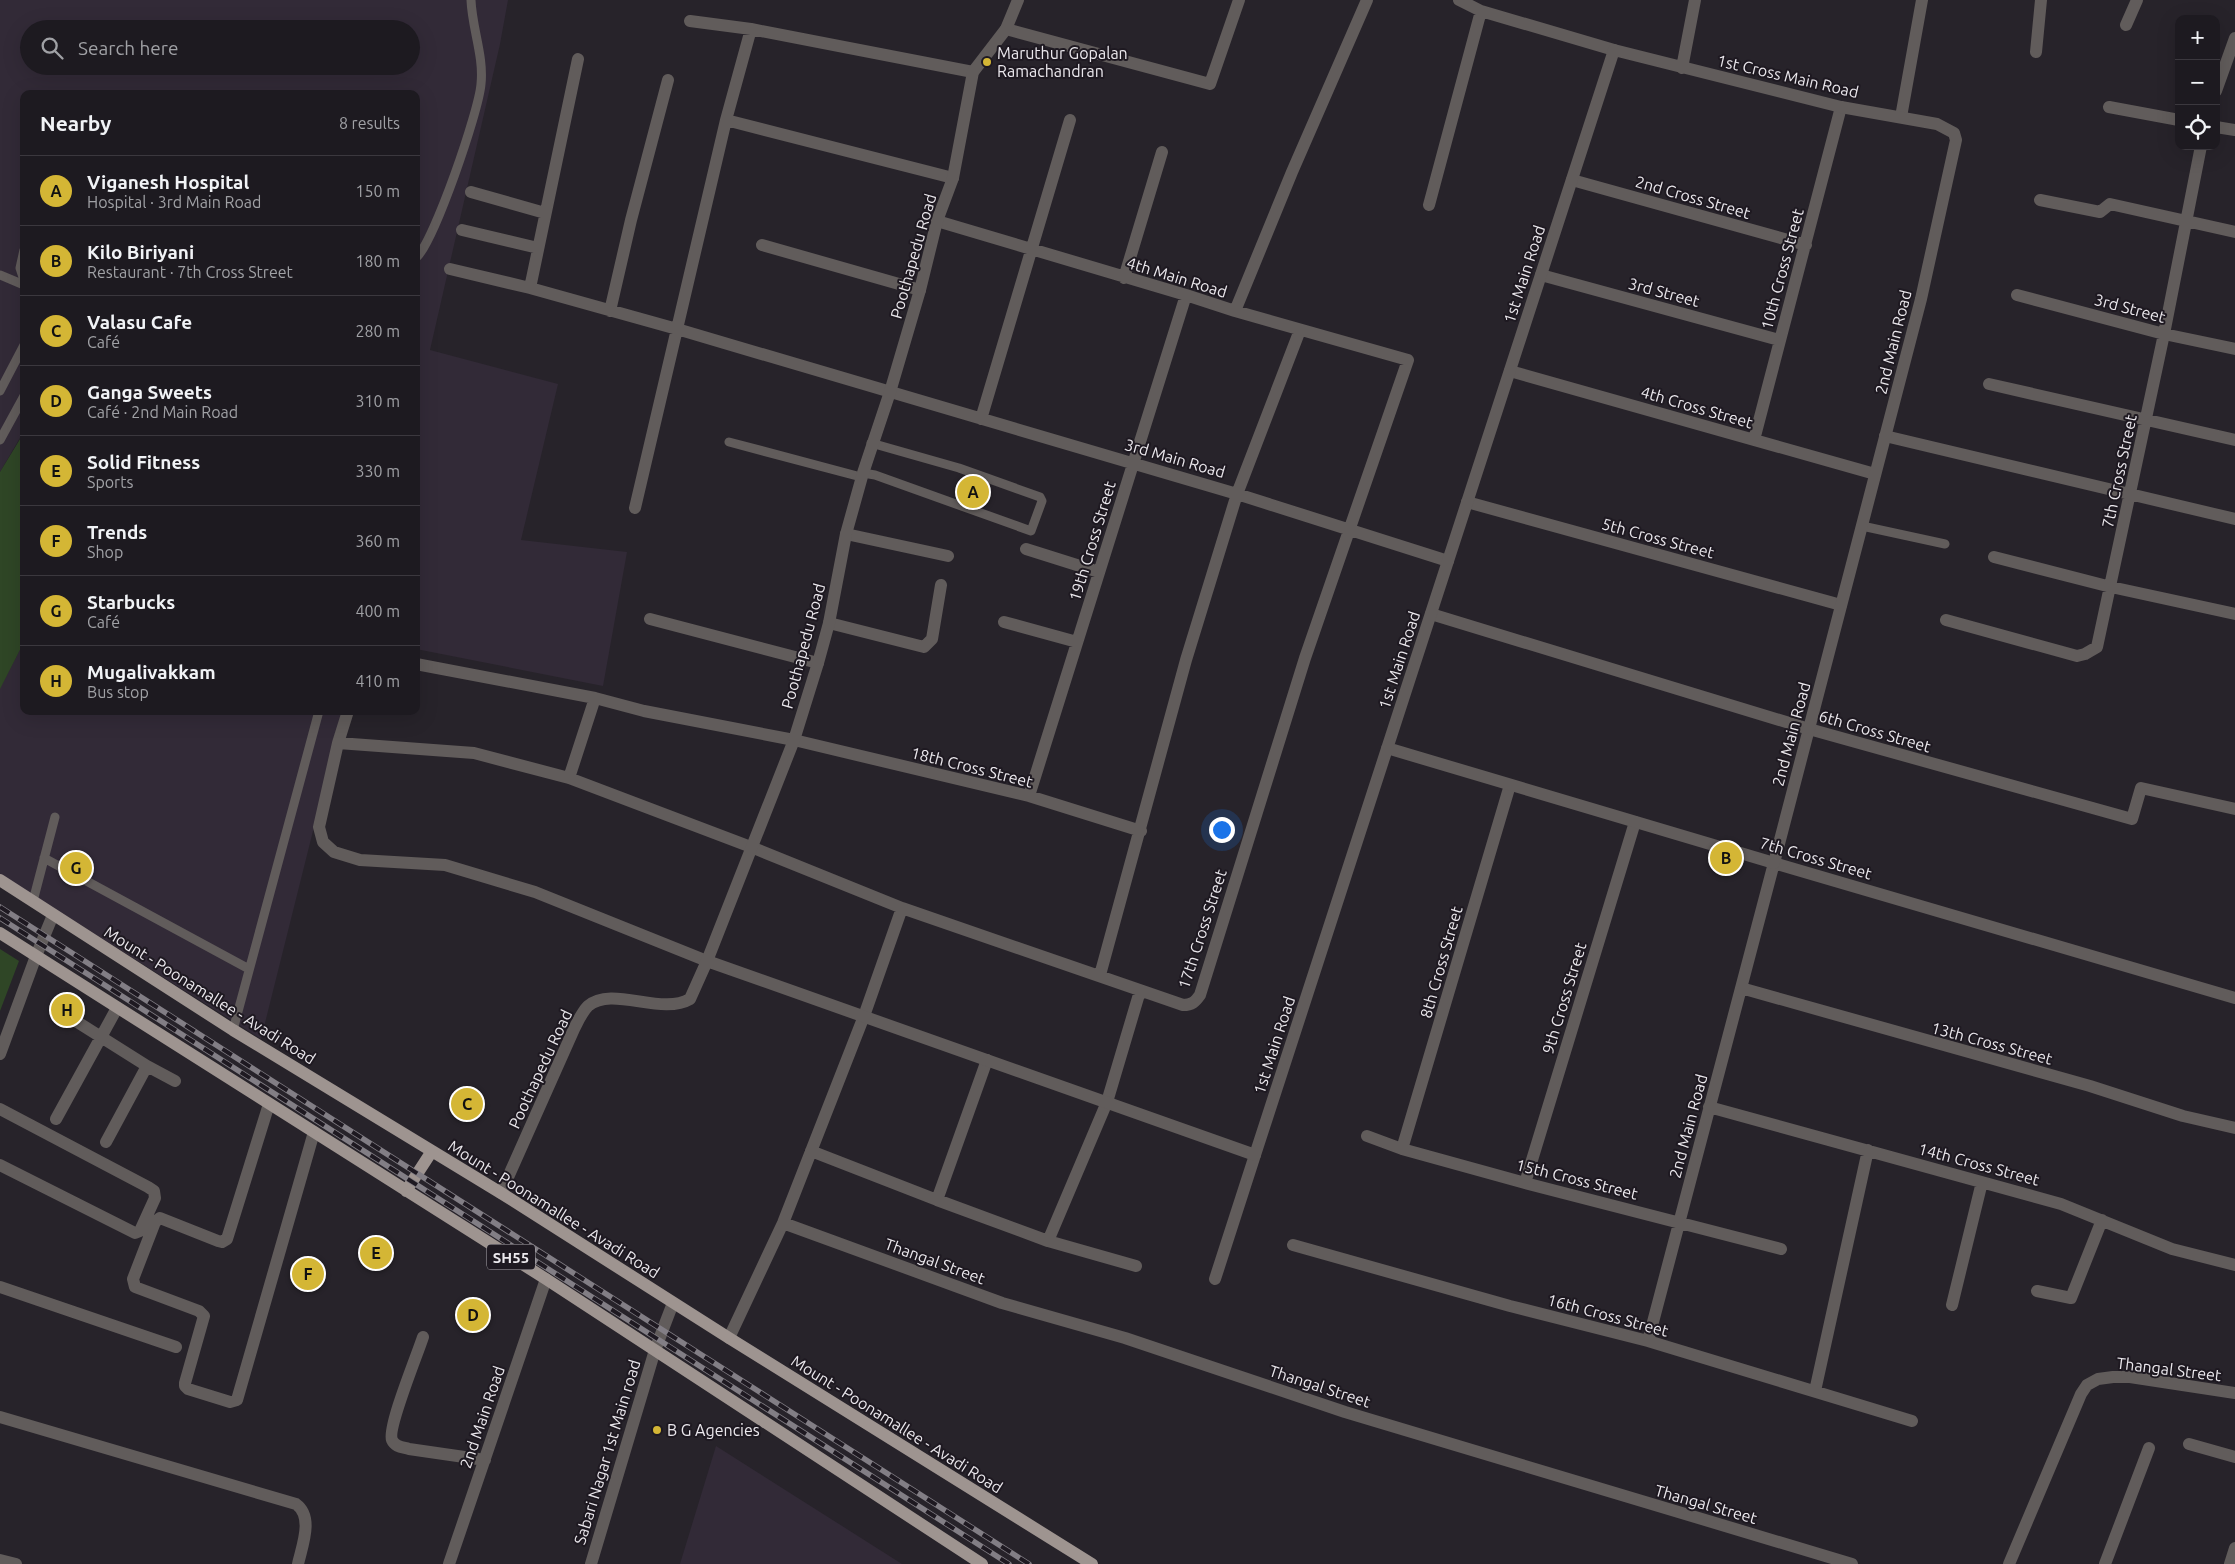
<!DOCTYPE html>
<meta charset="utf-8">
<style>
body{margin:0;font-family:Ubuntu,sans-serif;background:#2a272d;color:#f1f3f6}
.controls{position:absolute;right:15px;top:15px;display:grid;overflow:hidden;border-radius:10px;box-shadow:0 5px 20px #0002}
.controls button{width:45px;height:45px;display:grid;place-items:center;padding:0;border:0;border-bottom:1px solid #3b383e;background:#1d1a20;color:#f1f3f6;font:25px sans-serif}
.you{position:absolute;left:1221px;top:829px;width:18px;height:18px;margin:-12px;border:4px solid #fff;border-radius:50%;background:#1a73e8;box-shadow:0 0 0 8px #1a73e833}
.badge{display:grid;place-items:center;width:32px;height:32px;border-radius:50%;background:#d4b635;color:#111;font-size:16px;font-weight:700}
.pin{position:absolute;translate:-50% -50%;border:2px solid #fff;box-shadow:0 1px 5px #0006}
.list{margin:0;padding:0;list-style:none}
h2{display:flex;justify-content:space-between;align-items:center;height:65px;margin:0;padding:0 20px;font-size:21px}
h2 small{font-size:16px;font-weight:400;color:#a0a1a5}
.list li{display:grid;grid-template-columns:32px 1fr auto;gap:15px;align-items:center;box-sizing:border-box;height:70px;padding:0 20px;border-top:1px solid #3b383e}
.list b{display:block;font-size:19px;white-space:nowrap}
.list p{margin:0;font-size:16px;white-space:nowrap;color:#a0a1a5}
.list em{font-size:16px;font-style:normal;color:#a0a1a5}
.icon{flex:none;width:28px;height:28px;fill:none;stroke:currentColor;stroke-width:2;stroke-linecap:round;stroke-linejoin:round}
.map{position:relative;flex:none;width:2235px;height:1564px;overflow:hidden}
.search{position:absolute;background:#1d1a20;box-shadow:0 5px 20px #0002;left:20px;top:20px;width:400px;height:55px;display:flex;align-items:center;gap:12px;box-sizing:border-box;padding:0 18px;border-radius:28px;color:#a0a1a5;font-size:19px}
.panel{position:absolute;background:#1d1a20;box-shadow:0 5px 20px #0002;left:20px;top:90px;width:400px;height:625px;border-radius:10px}
.map>svg:first-child{display:block}
.built{fill:#322a37;fill-rule:evenodd}
.green{fill:#2f4626}
.lines{fill:none;stroke-linecap:round;stroke-linejoin:round}
.service{stroke:#615c5b;stroke-width:9}
.minor{stroke:#615c5b;stroke-width:12}
.tertiary{stroke:#615c5b;stroke-width:12}
.primary{stroke:#9e9490;stroke-width:12}
.rail-casing{stroke:#827e85;stroke-width:5.5}
.rail{stroke:#1e1921;stroke-width:4;stroke-dasharray:11;stroke-linecap:butt}
.poi-dot{fill:#d4b635;stroke:#1e1921;stroke-width:2}
.labels{text-anchor:middle;dominant-baseline:central;stroke-width:4;stroke-linejoin:round;paint-order:stroke}
.shield{fill:#1e1921;stroke:#aeaab0;stroke-width:1}
.shield-label{font-size:15px;font-weight:bold;fill:#ebe8ed}
.poi-label{font-size:16px;fill:#ebe8ed;stroke:#1e1921;text-anchor:start}
.street-label{font-size:16px;fill:#ebe8ed;stroke:#1e1921}
</style>
<div class="map">
<svg width="2235" height="1564" viewBox="0 0 2235 1564">
<rect width="100%" height="100%" fill="#27232a"/>
<path class="built" d="M0 0H508L500 44 430 350 558 384 521 540 627 552 603 686 416 649V94H24V436H21L0 472ZM29 29H411V66H29Z
M24 642V711H343L261 1039 0 874V688Z
M716 1446 902 1564H680Z"/>
<path class="green" d="M22 436H24V642L0 689V472Z
M0 949 19 961 0 1011Z"/>
<g class="lines">
<path class="service" d="M24 250 20 268 24 280
M416 258C434 242 479 111 481 84 484 56 472 28 471 0
M0 275 24 285
M0 391 24 345
M0 440 24 396
M729 442 861 477
M863 473 875 475 1031 531 1042 501 1040 497 959 468 871 443
M1862 526 1945 544
M44 858 249 969
M33 901 55 817
M233 1030 319 711"/>
<path class="minor" d="M1459 0 1481 11
M690 21 751 29 973 72
M2126 25 2137 0
M1006 29 1210 84 1239 0
M2036 52 2041 0
M2216 91 2235 38
M2109 107 2179 120
M1901 117 1922 0
M726 120 953 178
M2216 127 2235 130
M1572 180 1806 245
M471 192 545 213
M2040 200 2100 212 2110 204 2235 232
M1429 205 1481 11 1614 50
M462 230 538 248
M762 245 920 290
M450 269 530 288 677 329 1237 494 1448 561
M1541 275 1779 340
M1124 278 1162 152
M530 288 578 59
M2017 295 2164 334 2235 349
M610 311 631 220 668 80
M1235 311 1292 172 1367 0
M1510 371 1875 474
M1989 384 2235 440
M981 419 1070 120
M1885 436 2235 519
M1754 440 1841 107
M1467 502 1841 605
M635 508 726 120 751 29
M846 534 948 556
M1026 549 1099 572
M1994 557 2111 587 2235 614
M1431 614 1809 729 2132 819 2141 788 2235 809
M650 619 818 663
M1946 620 2077 656 2085 654 2097 647 2164 334 2201 146
M1004 622 1077 642
M829 623 924 647 932 639 941 585
M416 664 595 698 644 711 794 740 1029 796 1141 831
M348 711 338 743 319 827 323 842 334 852 360 860 445 865 535 892 707 961
M338 743 474 753 569 778 751 847 902 908 1183 1005C1192 1005 1195 1002 1200 995L1305 658 1408 360 1235 311 1186 295 937 221
M569 778 595 698
M1029 796 1186 295
M1100 975 1186 660 1237 494 1300 330
M1741 988 2090 1086 2183 1116 2235 1128
M55 1008 147 1066 175 1081
M269 1104 227 1239 222 1242 218 1241 160 1218 155 1222 133 1279 135 1287 199 1311 204 1316 185 1383V1386L188 1389 230 1402 237 1400 314 1132
M1709 1107 2061 1204 2172 1249 2235 1265
M0 1109 148 1187 154 1191 155 1198 140 1231 135 1233 0 1165
M56 1119 117 1008
M1367 1136 1402 1149 1525 1183 1781 1249
M106 1142 147 1066
M1402 1149 1510 785
M811 1151 937 1200 987 1060
M1525 1183 1635 822
M937 1200 1048 1241 1107 1102 1140 991
M783 1223 1002 1303 1125 1338 1345 1412 1852 1564
M1048 1241 1136 1266
M1293 1245 1510 1306 1648 1341 1912 1421
M1215 1279 1255 1155
M0 1287 176 1347
M2037 1291 2071 1298 2102 1220
M1952 1305 1982 1182
M423 1337C418 1353 387 1428 392 1440 395 1447 402 1447 409 1449L485 1460
M729 1338 783 1223 864 1016 902 908
M1648 1341 1774 863 2235 998
M1815 1391 1868 1150
M0 1417 296 1504C314 1517 302 1546 298 1564
M2189 1444 2235 1457
M0 1560 16 1564
M449 1564 546 1279
M591 1564 655 1350 673 1303
M2009 1564 2081 1394 2087 1385 2098 1379 2113 1377H2130L2235 1393
M2105 1564 2149 1448
M2230 1564 2235 1548"/>
<path class="tertiary" d="M1682 68 1695 0
M707 961 1255 1155 1614 50 1841 107 1937 124 1954 133 1956 140 1921 299 1774 863 1387 748
M0 1054 36 956 53 915
M501 1193 574 1029C578 1021 582 1012 588 1006 612 985 661 1016 690 999L707 961 794 740 818 663 829 623 846 534 863 473 890 392 920 290 937 221 953 178 973 72 1006 29 1018 0"/>
<path class="primary" d="M0 880 233 1030 501 1193 729 1338 1092 1564
M0 933 546 1279 982 1564
M406 1191 432 1151"/>
<defs>
<path id="rail" d="M0 907 1029 1564
M0 918 1009 1564"/>
</defs>
<use href="#rail" class="rail-casing"/>
<use href="#rail" class="rail"/>
</g>
<g class="poi-dot">
<circle cx="987" cy="62" r="5"/>
<circle cx="657" cy="1430" r="5"/>
</g>
<g class="labels">
<rect class="shield" x="487" y="1244.5" width="48" height="25" rx="4"/>
<g class="shield-label">
<text x="511" y="1257">SH55</text>
</g>
<g class="poi-label">
<text x="997" y="53">Maruthur Gopalan<tspan x="997" dy="18">Ramachandran</tspan></text>
<text x="667" y="1430">B G Agencies</text>
</g>
<g class="street-label">
<text transform="translate(1788 76) rotate(13)">1st Cross Main Road</text>
<text transform="translate(1693 197) rotate(16)">2nd Cross Street</text>
<text transform="translate(913 256) rotate(-74)">Poothapedu Road</text>
<text transform="translate(1782 269) rotate(-75)">10th Cross Street</text>
<text transform="translate(1524 274) rotate(-72)">1st Main Road</text>
<text transform="translate(1177 277) rotate(17)">4th Main Road</text>
<text transform="translate(1664 292) rotate(15)">3rd Street</text>
<text transform="translate(2130 308) rotate(15)">3rd Street</text>
<text transform="translate(1893 342) rotate(-76)">2nd Main Road</text>
<text transform="translate(1697 407) rotate(16)">4th Cross Street</text>
<text transform="translate(1175 458) rotate(16)">3rd Main Road</text>
<text transform="translate(2119 471) rotate(-78)">7th Cross Street</text>
<text transform="translate(1658 538) rotate(15)">5th Cross Street</text>
<text transform="translate(1092 541) rotate(-73)">19th Cross Street</text>
<text transform="translate(803 646) rotate(-75)">Poothapedu Road</text>
<text transform="translate(1399 660) rotate(-72)">1st Main Road</text>
<text transform="translate(1875 731) rotate(16)">6th Cross Street</text>
<text transform="translate(1791 734) rotate(-75)">2nd Main Road</text>
<text transform="translate(972 767) rotate(14)">18th Cross Street</text>
<text transform="translate(1816 858) rotate(16)">7th Cross Street</text>
<text transform="translate(1202 929) rotate(-72)">17th Cross Street</text>
<text transform="translate(1441 962) rotate(-74)">8th Cross Street</text>
<text transform="translate(210 995) rotate(32)">Mount - Poonamallee - Avadi Road</text>
<text transform="translate(1564 998) rotate(-73)">9th Cross Street</text>
<text transform="translate(1992 1043) rotate(15)">13th Cross Street</text>
<text transform="translate(1274 1045) rotate(-72)">1st Main Road</text>
<text transform="translate(540 1069) rotate(-65)">Poothapedu Road</text>
<text transform="translate(1688 1126) rotate(-75)">2nd Main Road</text>
<text transform="translate(1979 1164) rotate(15)">14th Cross Street</text>
<text transform="translate(1577 1179) rotate(14)">15th Cross Street</text>
<text transform="translate(554 1209) rotate(32)">Mount - Poonamallee - Avadi Road</text>
<text transform="translate(935 1261) rotate(20)">Thangal Street</text>
<text transform="translate(1608 1315) rotate(15)">16th Cross Street</text>
<text transform="translate(2169 1369) rotate(7)">Thangal Street</text>
<text transform="translate(1320 1386) rotate(18)">Thangal Street</text>
<text transform="translate(482 1417) rotate(-71)">2nd Main Road</text>
<text transform="translate(897 1424) rotate(32)">Mount - Poonamallee - Avadi Road</text>
<text transform="translate(607 1452) rotate(-73)">Sabari Nagar 1st Main road</text>
<text transform="translate(1706 1504) rotate(16)">Thangal Street</text>
</g>
</g>
</svg>
<div class="controls">
<button>+</button>
<button>−</button>
<button><svg class="icon" aria-label="locate" viewBox="0 0 24 24"><circle cx="12" cy="12" r="6"/><path d="M12 2v4M12 18v4M2 12h4M18 12h4"/></svg></button>
</div>
<div class="you"></div>
<div class="pin badge" style="left:973px;top:492px">A</div>
<div class="pin badge" style="left:1726px;top:858px">B</div>
<div class="pin badge" style="left:467px;top:1104px">C</div>
<div class="pin badge" style="left:473px;top:1315px">D</div>
<div class="pin badge" style="left:376px;top:1253px">E</div>
<div class="pin badge" style="left:308px;top:1274px">F</div>
<div class="pin badge" style="left:76px;top:868px">G</div>
<div class="pin badge" style="left:67px;top:1010px">H</div>
<div class="search"><svg class="icon" aria-label="search" viewBox="0 0 24 24"><circle cx="10" cy="10" r="6"/><path d="M15 15l6 6"/></svg>Search here</div>
<section class="panel">
<h2>Nearby<small>8 results</small></h2>
<ul class="list">
<li><span class="badge">A</span><div><b>Viganesh Hospital</b><p>Hospital · 3rd Main Road</p></div><em>150 m</em></li>
<li><span class="badge">B</span><div><b>Kilo Biriyani</b><p>Restaurant · 7th Cross Street</p></div><em>180 m</em></li>
<li><span class="badge">C</span><div><b>Valasu Cafe</b><p>Café</p></div><em>280 m</em></li>
<li><span class="badge">D</span><div><b>Ganga Sweets</b><p>Café · 2nd Main Road</p></div><em>310 m</em></li>
<li><span class="badge">E</span><div><b>Solid Fitness</b><p>Sports</p></div><em>330 m</em></li>
<li><span class="badge">F</span><div><b>Trends</b><p>Shop</p></div><em>360 m</em></li>
<li><span class="badge">G</span><div><b>Starbucks</b><p>Café</p></div><em>400 m</em></li>
<li><span class="badge">H</span><div><b>Mugalivakkam</b><p>Bus stop</p></div><em>410 m</em></li>
</ul>
</section>
</div>
